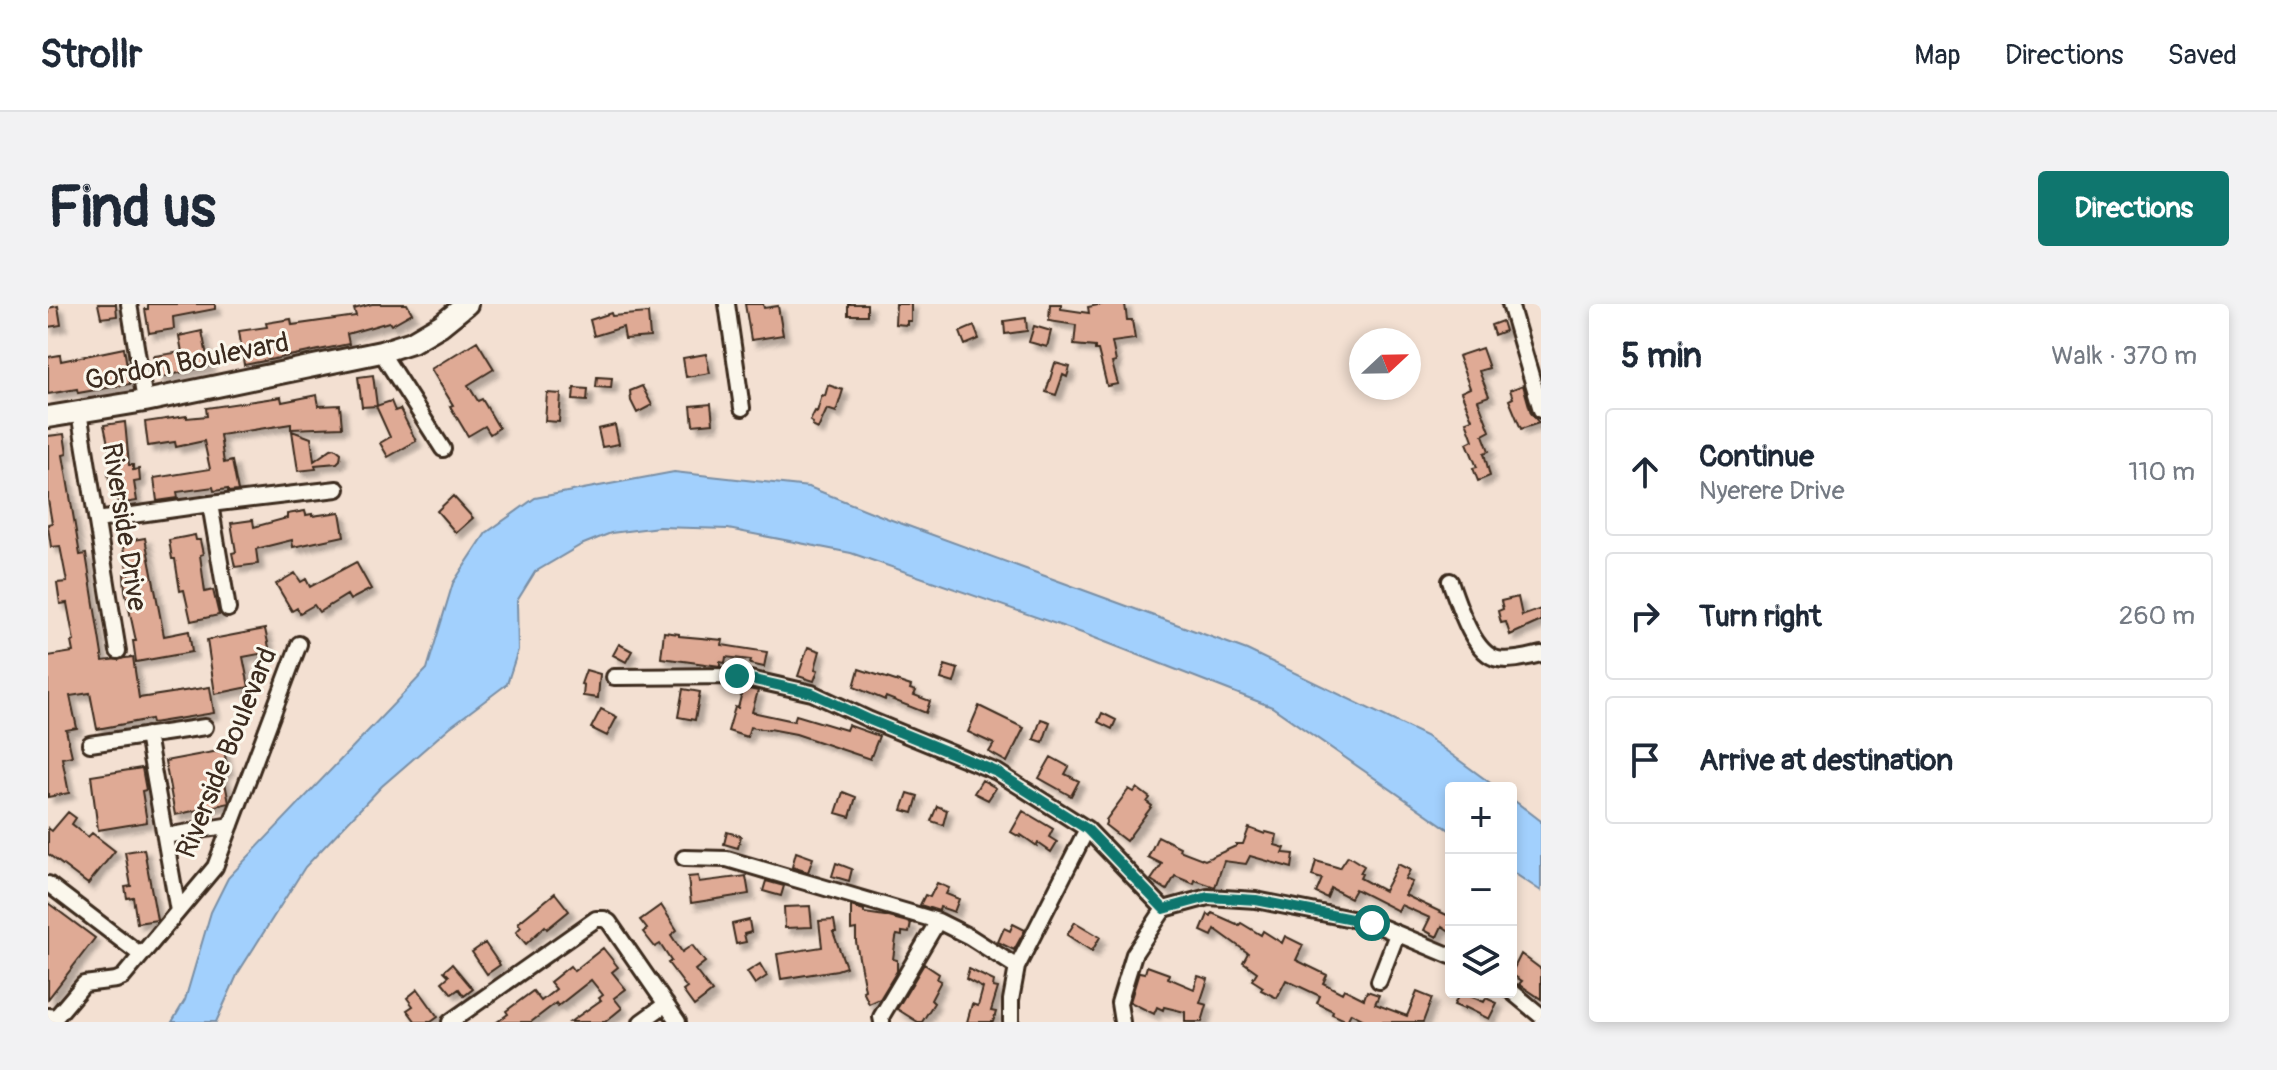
<!DOCTYPE html>
<meta charset="utf-8">
<style>
body{margin:0;font-family:Pangolin,sans-serif;background:#f2f2f3;color:#1f2937}
.controls{position:absolute;right:24px;bottom:24px;display:grid;overflow:hidden;border-radius:8px;box-shadow:0 4px 12px #0003}
.controls button{width:72px;height:72px;display:grid;place-items:center;padding:0;border:0;border-bottom:2px solid #e0e1e3;background:#fff;color:#1f2937;font:40px sans-serif}
.compass{position:absolute;left:1301px;top:24px;width:72px;height:72px;border-radius:50%;background:#fff;box-shadow:0 4px 12px #0003;rotate:68deg}
.stop{position:absolute;width:24px;height:24px;margin:-18px;border:6px solid #0f766e;border-radius:50%;background:#fff}
.stop.end{background:#0f766e;border-color:#fff;box-shadow:0 2px 8px #0008}
.list{margin:0;padding:0;list-style:none}
h2{display:flex;justify-content:space-between;align-items:center;height:104px;margin:0;padding:0 32px;font-size:34px}
h2 small{font-size:26px;font-weight:400;color:#747a83}
.list li{display:grid;grid-template-columns:52px 1fr auto;gap:24px;align-items:center;box-sizing:border-box;height:128px;margin:0 16px 16px;padding:0 16px;border:2px solid #e0e1e3;border-radius:8px}
.list b{display:block;font-size:30px;white-space:nowrap}
.list p{margin:0;font-size:26px;white-space:nowrap;color:#747a83}
.list em{font-size:26px;font-style:normal;color:#747a83}
.icon{flex:none;width:44px;height:44px;fill:none;stroke:currentColor;stroke-width:2;stroke-linecap:round;stroke-linejoin:round}
.map{position:relative;flex:none;width:1493px;height:718px;overflow:hidden;border-radius:8px}
header{display:flex;align-items:center;gap:48px;box-sizing:border-box;height:112px;padding:0 40px;background:#fff;border-bottom:2px solid #e0e1e3}
header strong{font-size:38px}
nav{display:flex;gap:44px;margin-inline-start:auto;font-size:28px}
.intro{display:flex;align-items:center;justify-content:space-between;box-sizing:border-box;height:192px;padding:0 48px}
h1{margin:0;font-size:56px}
.button{padding:20px 36px;border-radius:8px;background:#0f766e;color:#fff;font-size:28px;font-weight:700}
main{display:flex;gap:48px;padding:0 48px}
aside{flex:1;background:#fff;border-radius:8px;box-shadow:0 4px 12px #0003}
.map>svg:first-child{display:block}
.water{fill:#a2d0fd;stroke:#798ea4;stroke-width:2}
.building{fill:#dfaa95;stroke:#3b2a1e;stroke-width:2;filter:url(#shadow)}
.lines{fill:none;stroke-linecap:round;stroke-linejoin:round}
.street-casing{stroke:#3b2a1e;stroke-width:20}
.secondary-casing{stroke:#3b2a1e;stroke-width:26}
.street{stroke:#fbf7ec;stroke-width:14}
.secondary{stroke:#fbf7ec;stroke-width:20}
.route{stroke:#0f766e;stroke-width:10}
.labels{text-anchor:middle;dominant-baseline:central;stroke-width:6;stroke-linejoin:round;paint-order:stroke}
.street-label{font-size:28px;fill:#3b2a1e;stroke:#fbf7ec}
</style>
<header>
<strong>Strollr</strong>
<nav><a>Map</a><a>Directions</a><a>Saved</a></nav>
</header>
<div class="intro"><h1>Find us</h1><a class="button">Directions</a></div>
<main>
<div class="map">
<svg width="1493" height="718" viewBox="0 0 1493 718">
<defs>
<filter id="shadow"><feDropShadow dx="5.5" dy="5.5" stdDeviation="2" flood-color="#0004"/></filter>
</defs>
<rect width="100%" height="100%" fill="#f3e0d2"/>
<filter id="ink" filterUnits="userSpaceOnUse"><feTurbulence type="fractalNoise" baseFrequency=".0125" numOctaves="2"/><feDisplacementMap in="SourceGraphic" scale="16" xChannelSelector="R" yChannelSelector="G"/><feConvolveMatrix kernelMatrix="1 2 1 2 8 2 1 2 1" color-interpolation-filters="sRGB"/></filter>
<g filter="url(#ink)">
<path class="water" d="M626 168 761 183 841 215 1199 346 1378 432 1449 484H1403V527L1224 403 1034 329 803 249 680 225 611 223 563 229 533 241 487 268 469 297 470 346 459 380 402 423 334 482 257 563 190 669 168 718H124L137 696 163 608 180 574 379 365 405 279 438 229 487 194Z
M1463 494 1493 517V587L1463 567Z"/>
<path class="building" d="M50 0H68L69 12 53 14Z
M100 0H167V5L125 13 126 25 101 29 97 5H100Z
M324 0H359L364 9 343 21 341 18 299 30 301 40 196 61 191 27 219 23 218 19 243 15 244 21 308 12 306 5Z
M697 0H715L716 4 730 2 735 31 703 36Z
M800 0H819V11H800Z
M848 0H863V17H859V21L847 20Z
M1002 0H1013V5L1041 9 1040 3 1055 0H1077L1079 16H1084L1087 35 1064 38 1068 58 1064 59 1070 80 1059 82 1050 46H1047V43L1026 41 1028 21 1001 17Z
M10 2 13 21 0 23V4Z
M563 9 564 12 600 9 602 33 577 35 575 23 546 32 542 16Z
M978 14 979 27 957 30 956 17Z
M1454 17 1457 27 1446 31 1443 21Z
M926 22 931 35 917 41 912 28Z
M986 22 1003 27 999 43 981 38Z
M154 27 161 62 110 74 106 52 134 48 131 32Z
M429 37 446 65 420 81 430 97 434 95 451 124 442 130 437 122 420 132 402 102 405 101 383 65Z
M76 44 82 80 30 89 29 85 0 90V53L12 51 13 57Z
M1434 44 1441 64 1431 67 1441 92 1430 96 1442 127 1435 131 1441 147 1436 149 1442 172 1430 177 1425 164 1429 163 1419 139 1425 136 1418 117 1424 115 1413 88 1422 84 1410 52Z
M658 50 662 69 638 73 635 54Z
M1007 59 1022 63 1019 73 1015 71 1008 91 998 88Z
M325 71 329 102 314 103 310 73Z
M549 73 564 74 563 84 548 83Z
M780 81 795 86 788 108 779 105 770 125 764 122 765 119 762 117 767 107 769 108 774 91 777 92Z
M1475 81 1483 109 1491 119 1473 125 1461 96 1465 94 1462 86Z
M594 82 604 101 589 109 583 97 582 87Z
M526 84 540 85 539 97 525 96Z
M499 89 513 90 511 118 497 117Z
M269 91 271 102 292 101 294 123 243 125V120L172 131 176 159 184 157 190 187 180 188V185L166 187 165 183 129 188 130 194 109 197 106 174 162 165 156 137 128 143 127 138 100 142 97 118 139 112V114L159 112 158 104 233 93 234 98Z
M343 97 347 107 352 105 368 137 340 153 332 139 342 133 328 102Z
M663 100 665 119 645 121 643 102Z
M77 118 81 161H85V166L91 165 92 177 86 178 89 197 70 200 67 181H62L60 169 66 168 56 121Z
M567 121 571 140 554 143 550 125Z
M244 127 263 134 266 157 283 145 287 144 293 149 292 156 289 159 267 161 268 165 250 167Z
M16 130 19 150 15 151 32 251 38 250 55 357 85 353 91 394 162 383 166 409 104 419 103 415 49 425 42 389 22 392 29 424 18 426 24 452 14 454 21 489 0 493V352L25 348 23 338 26 337 19 299 12 300 9 279 19 278 12 242 3 243 0 223V220L4 219 0 196V132Z
M405 192 425 214 408 229 389 207Z
M257 207 258 211 264 210V212L292 208 296 232 245 243 244 236 208 245 210 260 187 263 184 249 188 248 183 219 205 216 206 223 239 214V210Z
M147 231 148 236H152L155 250 152 251 157 288 165 286 171 311 143 317 136 286 132 287 127 255H124L121 236Z
M97 234 116 332 141 327 144 348 88 358 85 337H88L77 286 76 270H80L74 238Z
M308 258 323 285 302 296 299 291 271 308 266 301 252 309 249 304 244 307 228 280 247 269 253 278 258 275 262 283Z
M1470 293 1474 312 1493 305V317L1462 331 1458 318 1453 319 1450 307 1455 305 1453 297Z
M217 325 222 348 195 353 201 383 167 390 159 336Z
M616 328 631 330V332L675 336 674 341 719 348 716 363 702 360 703 356 678 353 677 359 672 358V362L613 354Z
M571 340 584 347 578 358 565 351Z
M760 343 772 347 767 365 770 366 766 377 750 372Z
M897 361 910 365 906 379 893 375Z
M811 365 863 382 862 385 868 387 866 391 882 397 878 409 838 393 837 396 806 383Z
M538 366 552 370 550 394 535 392 536 381 533 380Z
M695 384 710 387 704 408 746 417 748 411 798 426 800 421 831 432 822 455 748 430 722 425 721 426 702 423 699 433 680 427 687 403 690 404Z
M635 385 652 388 647 416 630 413Z
M931 402 976 424 959 458 941 448 946 440 920 428Z
M553 405 569 413 559 432 543 424Z
M1054 409 1068 416 1064 425 1050 418Z
M993 415 1002 418 995 438 986 435Z
M176 446 180 467 175 468 181 499 127 511 117 457Z
M1003 453 1021 463 1017 470 1031 477 1023 492 991 474Z
M94 464 98 486 94 487 99 518 50 526 43 472Z
M934 476 948 484 940 496 926 489Z
M1089 484 1102 494 1099 498 1104 502 1078 537 1057 521 1059 517 1058 516 1081 485 1086 488Z
M795 488 808 493 802 513 788 509Z
M860 489 870 492 865 509 854 506Z
M889 502 899 506 895 521 883 517Z
M975 507 1005 525 1001 533 1009 538 1003 548 990 539 989 542 973 531 972 533 963 528Z
M20 508 28 514 24 520 40 533 44 529 67 547 40 580 0 550V524L4 527Z
M1201 524 1217 530 1218 528 1229 531 1227 541 1237 544 1235 549 1246 550 1244 564 1202 552 1198 560 1176 557 1167 583 1147 576 1146 580 1127 572 1119 586 1103 576 1114 560 1100 553 1110 532 1132 543 1131 546 1157 556 1188 542V540H1195Z
M679 528 693 532 690 544 676 540Z
M96 545 109 616 89 619 85 593 79 594 77 583 83 582 77 548Z
M748 548 765 554 760 568 744 563Z
M1300 552 1316 562 1312 569 1314 570 1312 574 1336 587 1350 560 1362 566 1357 575 1364 578 1357 591 1403 613V628L1394 622 1389 633 1376 626 1382 614 1353 601 1350 607 1307 585 1302 594 1283 584 1279 594 1268 589 1274 575 1264 572 1268 557 1292 564Z
M788 559 804 565 801 577 784 572Z
M650 572 651 578 698 572 701 590 643 599 640 573Z
M718 577 736 582 733 592 715 587Z
M889 579 901 584 898 590 911 595 906 608 892 603 891 607 872 601 877 591 882 593Z
M507 589 521 607 499 625 497 622 478 640 468 628 473 623 470 619Z
M0 599 47 634 0 695Z
M613 601 629 626 623 631 634 648 644 641 657 658 647 666 664 688 646 702 635 687 639 684 620 659 623 657 612 640 607 643 595 628 599 625 592 616Z
M762 602 764 623 737 624 736 603Z
M803 602 816 606V609L837 612 863 619 861 629 854 628V632L849 631 848 634 845 655 849 656V667L832 695 821 700 815 687 817 686 808 638V625L803 626Z
M1164 609 1191 621 1193 619 1213 631 1215 627 1234 639 1237 632 1255 641 1248 656 1279 671 1275 679 1294 689 1296 685 1316 695 1319 687 1331 691 1327 700 1359 712 1369 688 1384 694 1375 718H1320L1303 709 1299 717 1284 710 1285 707 1269 699 1272 692 1238 676 1229 694 1213 686 1215 683 1204 676 1209 668 1195 658 1200 649 1167 625 1164 632 1153 627 1160 610 1163 612Z
M701 616 703 628 696 630 698 638 688 640 684 620Z
M786 616 788 628H785L798 663 789 666 733 675 729 650 774 643 771 617Z
M1027 618 1052 633 1044 647 1019 631Z
M965 620 977 626 966 646 950 638 956 624 962 627Z
M437 639 452 661 439 670 424 648Z
M555 644 570 663 564 668 578 685 566 694 574 704 557 718H522L553 696 551 694 555 691 543 676 510 702 508 699 483 718H449L460 710 458 707 485 687 493 697 508 685 502 678 522 662 526 667Z
M1473 650 1493 665V695L1471 680 1474 677 1463 670Z
M404 660 425 685 416 692 411 685 404 690 394 678 401 672 396 667Z
M712 660 719 672 707 680 699 668Z
M876 660 891 670 889 675 893 677 883 696 886 699 874 718H870L849 705Z
M1099 662 1121 670 1120 674 1146 685 1150 672 1160 675 1152 699 1159 701 1154 718H1137V708L1116 703 1115 706 1109 703 1106 710 1082 698 1091 668 1097 669Z
M921 665 946 677 945 683 950 684 943 707 948 708 945 718H919L924 700 930 702 935 684 918 675Z
M370 685 390 713 383 718H368L359 706 365 702 359 694Z
M1412 688 1436 698 1438 694 1449 699 1441 715 1417 703 1416 705 1406 701Z"/>
<g class="lines">
<defs>
<path id="street" d="M81 0 97 97
M679 0 694 104
M1462 0 1493 106
M333 48 395 145
M31 108 70 347
M162 200 180 305
M49 216 162 200 289 185
M1402 277C1410 299 1425 350 1450 355 1463 358 1480 353 1493 350
M566 373 689 372 764 389 822 416 949 468 1039 525 1116 605
M99 431 130 607
M42 440 157 423
M117 532 183 521
M636 554 679 555 890 617 922 633 969 663
M0 580 93 651
M1331 677 1349 630
M1463 687 1493 712
M0 712 8 713 36 680 68 676 75 673 167 563 251 340
M402 718 548 615H556L561 618 630 718
M593 718 618 700
M834 718 833 713 890 617
M963 718V696L969 663 1039 525
M1074 718 1071 699 1086 650 1116 605 1160 593 1208 596 1324 619 1403 652"/>
<path id="secondary" d="M0 113 97 97 333 48 364 38 393 21 419 0"/>
</defs>
<use href="#street" class="street-casing"/>
<use href="#secondary" class="secondary-casing"/>
<use href="#street" class="street"/>
<use href="#secondary" class="secondary"/>
</g>
</g>
<g class="lines" filter="url(#ink)">
<path class="route" d="M689 372 764 389 822 416 949 468 1039 525 1116 605 1160 593 1208 596 1324 619"/>
</g>
<g class="labels">
<g class="street-label">
<text transform="translate(139 58) rotate(-11)">Gordon Boulevard</text>
<text transform="translate(76 223) rotate(81)">Riverside Drive</text>
<text transform="translate(179 449) rotate(-68)">Riverside Boulevard</text>
</g>
</g>
</svg>
<div class="controls">
<button>+</button>
<button>−</button>
<button><svg class="icon" aria-label="layers" viewBox="0 0 24 24"><path d="M12 4l9 5-9 5-9-5zM3 14l9 5 9-5"/></svg></button>
</div>
<svg class="compass" viewBox="-18 -18 36 36"><path d="M0-13l5 13h-10z" fill="#e53935"/><path d="M0 13l5-13h-10z" fill="#747a83"/></svg>
<div class="stop" style="left:1324px;top:619px"></div>
<div class="stop end" style="left:689px;top:372px"></div>
</div>
<aside>
<h2>5 min<small>Walk · 370 m</small></h2>
<ul class="list">
<li><svg class="icon" aria-label="ahead" viewBox="0 0 24 24"><path d="M12 20V5M6 11l6-6 6 6"/></svg><div><b>Continue</b><p>Nyerere Drive</p></div><em>110 m</em></li>
<li><svg class="icon" aria-label="right" viewBox="0 0 24 24"><path d="M7 20v-9h11M14 6l5 5-5 5"/></svg><div><b>Turn right</b></div><em>260 m</em></li>
<li><svg class="icon" aria-label="arrive" viewBox="0 0 24 24"><path d="M6 21V4h12l-3 4 3 4H6"/></svg><div><b>Arrive at destination</b></div></li>
</ul>
</aside>
</main>
